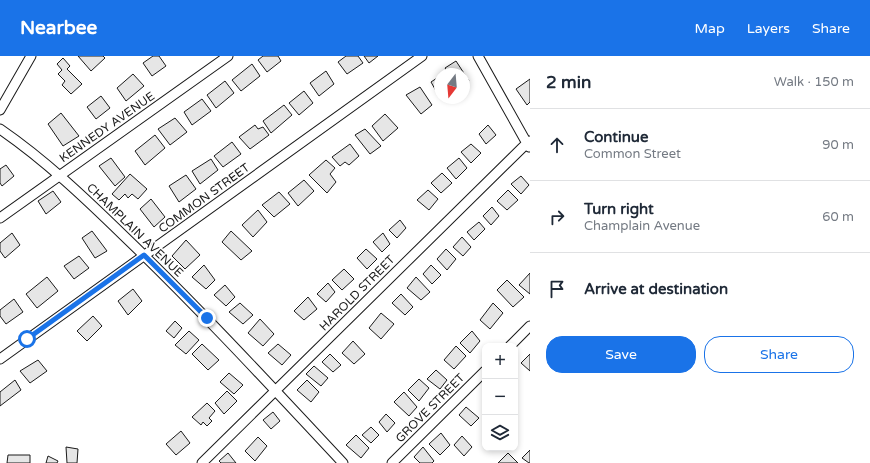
<!DOCTYPE html>
<meta charset="utf-8">
<style>
body{margin:0;font-family:"Varela Round",sans-serif;background:#f6f6f7;color:#1f2937}
.controls{position:absolute;right:12px;bottom:12px;display:grid;overflow:hidden;border-radius:8px;box-shadow:0 2px 6px #0003}
.controls button{width:36px;height:36px;display:grid;place-items:center;padding:0;border:0;border-bottom:1px solid #e0e1e3;background:#fff;color:#1f2937;font:20px sans-serif}
.compass{position:absolute;left:434px;top:12px;width:36px;height:36px;border-radius:50%;background:#fff;box-shadow:0 2px 6px #0003;rotate:196deg}
.stop{position:absolute;width:12px;height:12px;margin:-9px;border:3px solid #1a73e8;border-radius:50%;background:#fff}
.stop.end{background:#1a73e8;border-color:#fff;box-shadow:0 1px 4px #0008}
.list{margin:0;padding:0;list-style:none}
h2{display:flex;justify-content:space-between;align-items:center;height:52px;margin:0;padding:0 16px;font-size:17px}
h2 small{font-size:13px;font-weight:400;color:#747a83}
.list li{display:grid;grid-template-columns:26px 1fr auto;gap:12px;align-items:center;box-sizing:border-box;height:72px;padding:0 16px;border-top:1px solid #e0e1e3}
.list b{display:block;font-size:15px;white-space:nowrap}
.list p{margin:0;font-size:13px;white-space:nowrap;color:#747a83}
.list em{font-size:13px;font-style:normal;color:#747a83}
.actions{display:flex;gap:8px;padding:12px 16px}
.actions a{flex:1;padding:9px 0;border:1px solid #1a73e8;border-radius:16px;text-align:center;font-size:14px;color:#1a73e8}
.actions .main{background:#1a73e8;color:#fff}
.icon{flex:none;width:22px;height:22px;fill:none;stroke:currentColor;stroke-width:2;stroke-linecap:round;stroke-linejoin:round}
.map{position:relative;flex:none;width:530px;height:407px;overflow:hidden}
header{display:flex;align-items:center;gap:24px;box-sizing:border-box;height:56px;padding:0 20px;background:#1a73e8;color:#fff}
header strong{font-size:19px}
nav{display:flex;gap:22px;margin-inline-start:auto;font-size:14px}
main{display:flex}
aside{flex:1;background:#fff}
.map>svg:first-child{display:block}
.building{fill:#e6e6e6;stroke:#1a1a1a}
.lines{fill:none;stroke-linecap:round;stroke-linejoin:round}
.street-casing{stroke:#1a1a1a;stroke-width:11}
.street{stroke:#fff;stroke-width:9}
.route{stroke:#1a73e8;stroke-width:5}
.labels{text-anchor:middle;dominant-baseline:central;stroke-width:3;stroke-linejoin:round;paint-order:stroke}
.street-label{font-size:12px;fill:#1a1a1a;stroke:#fff}
</style>
<header>
<strong>Nearbee</strong>
<nav><a>Map</a><a>Layers</a><a>Share</a></nav>
</header>
<main>
<div class="map">
<svg width="530" height="407" viewBox="0 0 530 407">
<rect width="100%" height="100%" fill="#fff"/>
<path class="building" d="M78 0H103L105 2 91 15Z
M153 0H159L166 10 152 20 143 7Z
M263 0H278L281 5 267 16 258 4Z
M346 0H358L363 7 347 18 338 6Z
M364 0H378L369 7Z
M63 2 70 10 67 13 82 28 71 38 62 29 65 25 58 18 62 14 57 8Z
M456 5 469 25 464 29V18H449L445 12Z
M252 8 260 20 241 35 232 24Z
M326 15 334 28 319 40 310 27Z
M133 18 144 30 126 45 117 32Z
M440 20V42L431 26Z
M530 23V46L527 49 516 33Z
M225 25 234 37 216 52 207 39Z
M420 31 432 49 421 58 406 39Z
M304 35 313 47 299 59 289 47Z
M101 40 110 52 96 63 87 51Z
M202 43 211 55 192 69 184 56Z
M284 49 292 59 271 77 263 65Z
M61 57 79 80 63 90 48 68Z
M385 58 398 72 383 85 372 70Z
M175 62 187 76 170 89 158 73Z
M255 69 258 73 263 71 269 79 250 93 239 81Z
M488 69 496 79 486 88 479 78Z
M365 73 381 90 370 98 355 79Z
M155 79 165 92 145 109 135 95Z
M232 86 241 98 223 111 214 100Z
M350 88 359 100 349 109 345 106 340 110 332 101Z
M471 88 481 97 471 107 461 96Z
M111 102 125 121 115 130 99 110Z
M459 102 467 112 456 123 447 112Z
M211 103 218 114 200 128 192 115Z
M326 104 335 112 330 118 336 126 327 137 309 119Z
M6 109 14 120 2 130 0 127V113Z
M442 117 452 127 441 137 431 127Z
M130 118 147 133 138 143 132 138 128 142 125 138 119 144 112 138Z
M186 119 196 133 179 146 169 130Z
M521 120 529 129 521 138 511 128Z
M304 124 314 135 298 150 288 137Z
M428 134 438 143 429 154 417 144Z
M508 134 518 144 507 154 497 145Z
M53 135 61 146 46 158 38 145Z
M279 136 290 148 274 161 262 149Z
M151 143 165 161 154 171 140 153Z
M492 151 499 160 491 169 483 160Z
M258 154 267 166 253 181 242 169Z
M400 164 406 172 397 182 389 174Z
M479 166 485 173 474 184 467 176Z
M92 175 107 195 95 202 82 182Z
M231 175 252 195 241 204 222 186Z
M12 177 20 189 5 202 0 195V187Z
M383 177 390 188 382 196 373 186Z
M462 181 471 191 463 200 453 191Z
M186 184 200 199 185 213 172 200Z
M366 193 377 203 367 213 357 202Z
M446 193 456 203 447 214 437 203Z
M79 200 89 212 74 223 64 210Z
M204 209 215 224 206 233 192 221Z
M431 209 441 219 432 228 423 218Z
M344 213 354 223 342 234 332 224Z
M530 217V238L519 229Z
M47 221 58 235 37 252 26 238Z
M416 221 430 236 421 244 407 232Z
M507 224 524 241 513 251 497 234Z
M328 227 335 236 326 246 317 238Z
M225 229 235 241 226 250 214 239Z
M133 233 142 245 128 259 118 245Z
M401 238 413 251 405 259 392 247Z
M308 241 317 253 304 264 294 255Z
M14 243 23 256 6 268 0 260V254Z
M240 247 253 259 243 268 229 256Z
M493 247 503 257 490 273 480 264Z
M381 257 394 268 381 283 369 272Z
M93 260 102 270 87 285 77 275Z
M260 263 274 278 263 290 248 277Z
M175 265 182 272 174 282 166 275Z
M189 275 199 284 186 298 175 289Z
M472 275 480 285 470 297 460 287Z
M353 285 365 298 354 308 342 297Z
M202 288 219 304 208 314 192 298Z
M278 288 291 299 282 309 268 297Z
M456 290 466 300 454 313 444 304Z
M330 298 341 309 333 316 322 306Z
M530 298V315L521 307Z
M38 304 47 315 30 327 20 315Z
M314 310 328 322 321 330 306 318Z
M436 314 447 324 440 333 427 323Z
M229 317 243 329 234 338 220 326Z
M419 323 429 332 419 345 408 334Z
M15 324 21 334 0 350V336Z
M307 324 319 336 311 346 297 334Z
M227 335 237 345 224 358 215 347Z
M404 336 417 351 409 360 394 346Z
M207 347 215 355 209 362 212 365 207 370 203 366 201 369 192 361Z
M466 351 479 362 471 370 459 359Z
M273 356 280 365 271 373 263 364Z
M386 358 395 367 387 376 379 366Z
M371 371 379 379 371 387 362 379Z
M181 375 190 387 176 399 166 388Z
M441 377 450 389 440 399 429 388Z
M356 379 369 392 361 402 346 389Z
M462 380 472 391 464 400 454 389Z
M258 381 267 390 255 405 245 395Z
M66 391 78 393 77 407H67Z
M423 391 434 405 432 407H420L414 401Z
M530 394V407H529L522 402Z
M228 397 236 407H221L219 405Z
M508 397 518 407H498Z
M8 399H30V407H7Z
M48 400 58 405 57 407H46Z"/>
<g class="lines">
<defs>
<path id="street" d="M478 0 529 91
M0 54 31 0
M0 73C45 104 85 142 124 180 200 253 271 330 343 407
M0 162 228 0
M510 290 530 270
M0 303 422 0
M202 407 523 91 530 85
M392 407 485 315"/>
</defs>
<use href="#street" class="street-casing"/>
<use href="#street" class="street"/>
</g>
<g class="lines">
<path class="route" d="M27 283 144 199 207 262"/>
</g>
<g class="labels">
<g class="street-label">
<text transform="translate(107 71) rotate(-35)">KENNEDY AVENUE</text>
<text transform="translate(204 142) rotate(-36)">COMMON STREET</text>
<text transform="translate(135 174) rotate(44)">CHAMPLAIN AVENUE</text>
<text transform="translate(357 237) rotate(-45)">HAROLD STREET</text>
<text transform="translate(430 352) rotate(-45)">GROVE STREET</text>
</g>
</g>
</svg>
<div class="controls">
<button>+</button>
<button>−</button>
<button><svg class="icon" aria-label="layers" viewBox="0 0 24 24"><path d="M12 4l9 5-9 5-9-5zM3 14l9 5 9-5"/></svg></button>
</div>
<svg class="compass" viewBox="-18 -18 36 36"><path d="M0-13l5 13h-10z" fill="#e53935"/><path d="M0 13l5-13h-10z" fill="#747a83"/></svg>
<div class="stop" style="left:27px;top:283px"></div>
<div class="stop end" style="left:207px;top:262px"></div>
</div>
<aside>
<h2>2 min<small>Walk · 150 m</small></h2>
<ul class="list">
<li><svg class="icon" aria-label="ahead" viewBox="0 0 24 24"><path d="M12 20V5M6 11l6-6 6 6"/></svg><div><b>Continue</b><p>Common Street</p></div><em>90 m</em></li>
<li><svg class="icon" aria-label="right" viewBox="0 0 24 24"><path d="M7 20v-9h11M14 6l5 5-5 5"/></svg><div><b>Turn right</b><p>Champlain Avenue</p></div><em>60 m</em></li>
<li><svg class="icon" aria-label="arrive" viewBox="0 0 24 24"><path d="M6 21V4h12l-3 4 3 4H6"/></svg><div><b>Arrive at destination</b></div></li>
</ul>
<div class="actions"><a class="main">Save</a><a>Share</a></div>
</aside>
</main>
